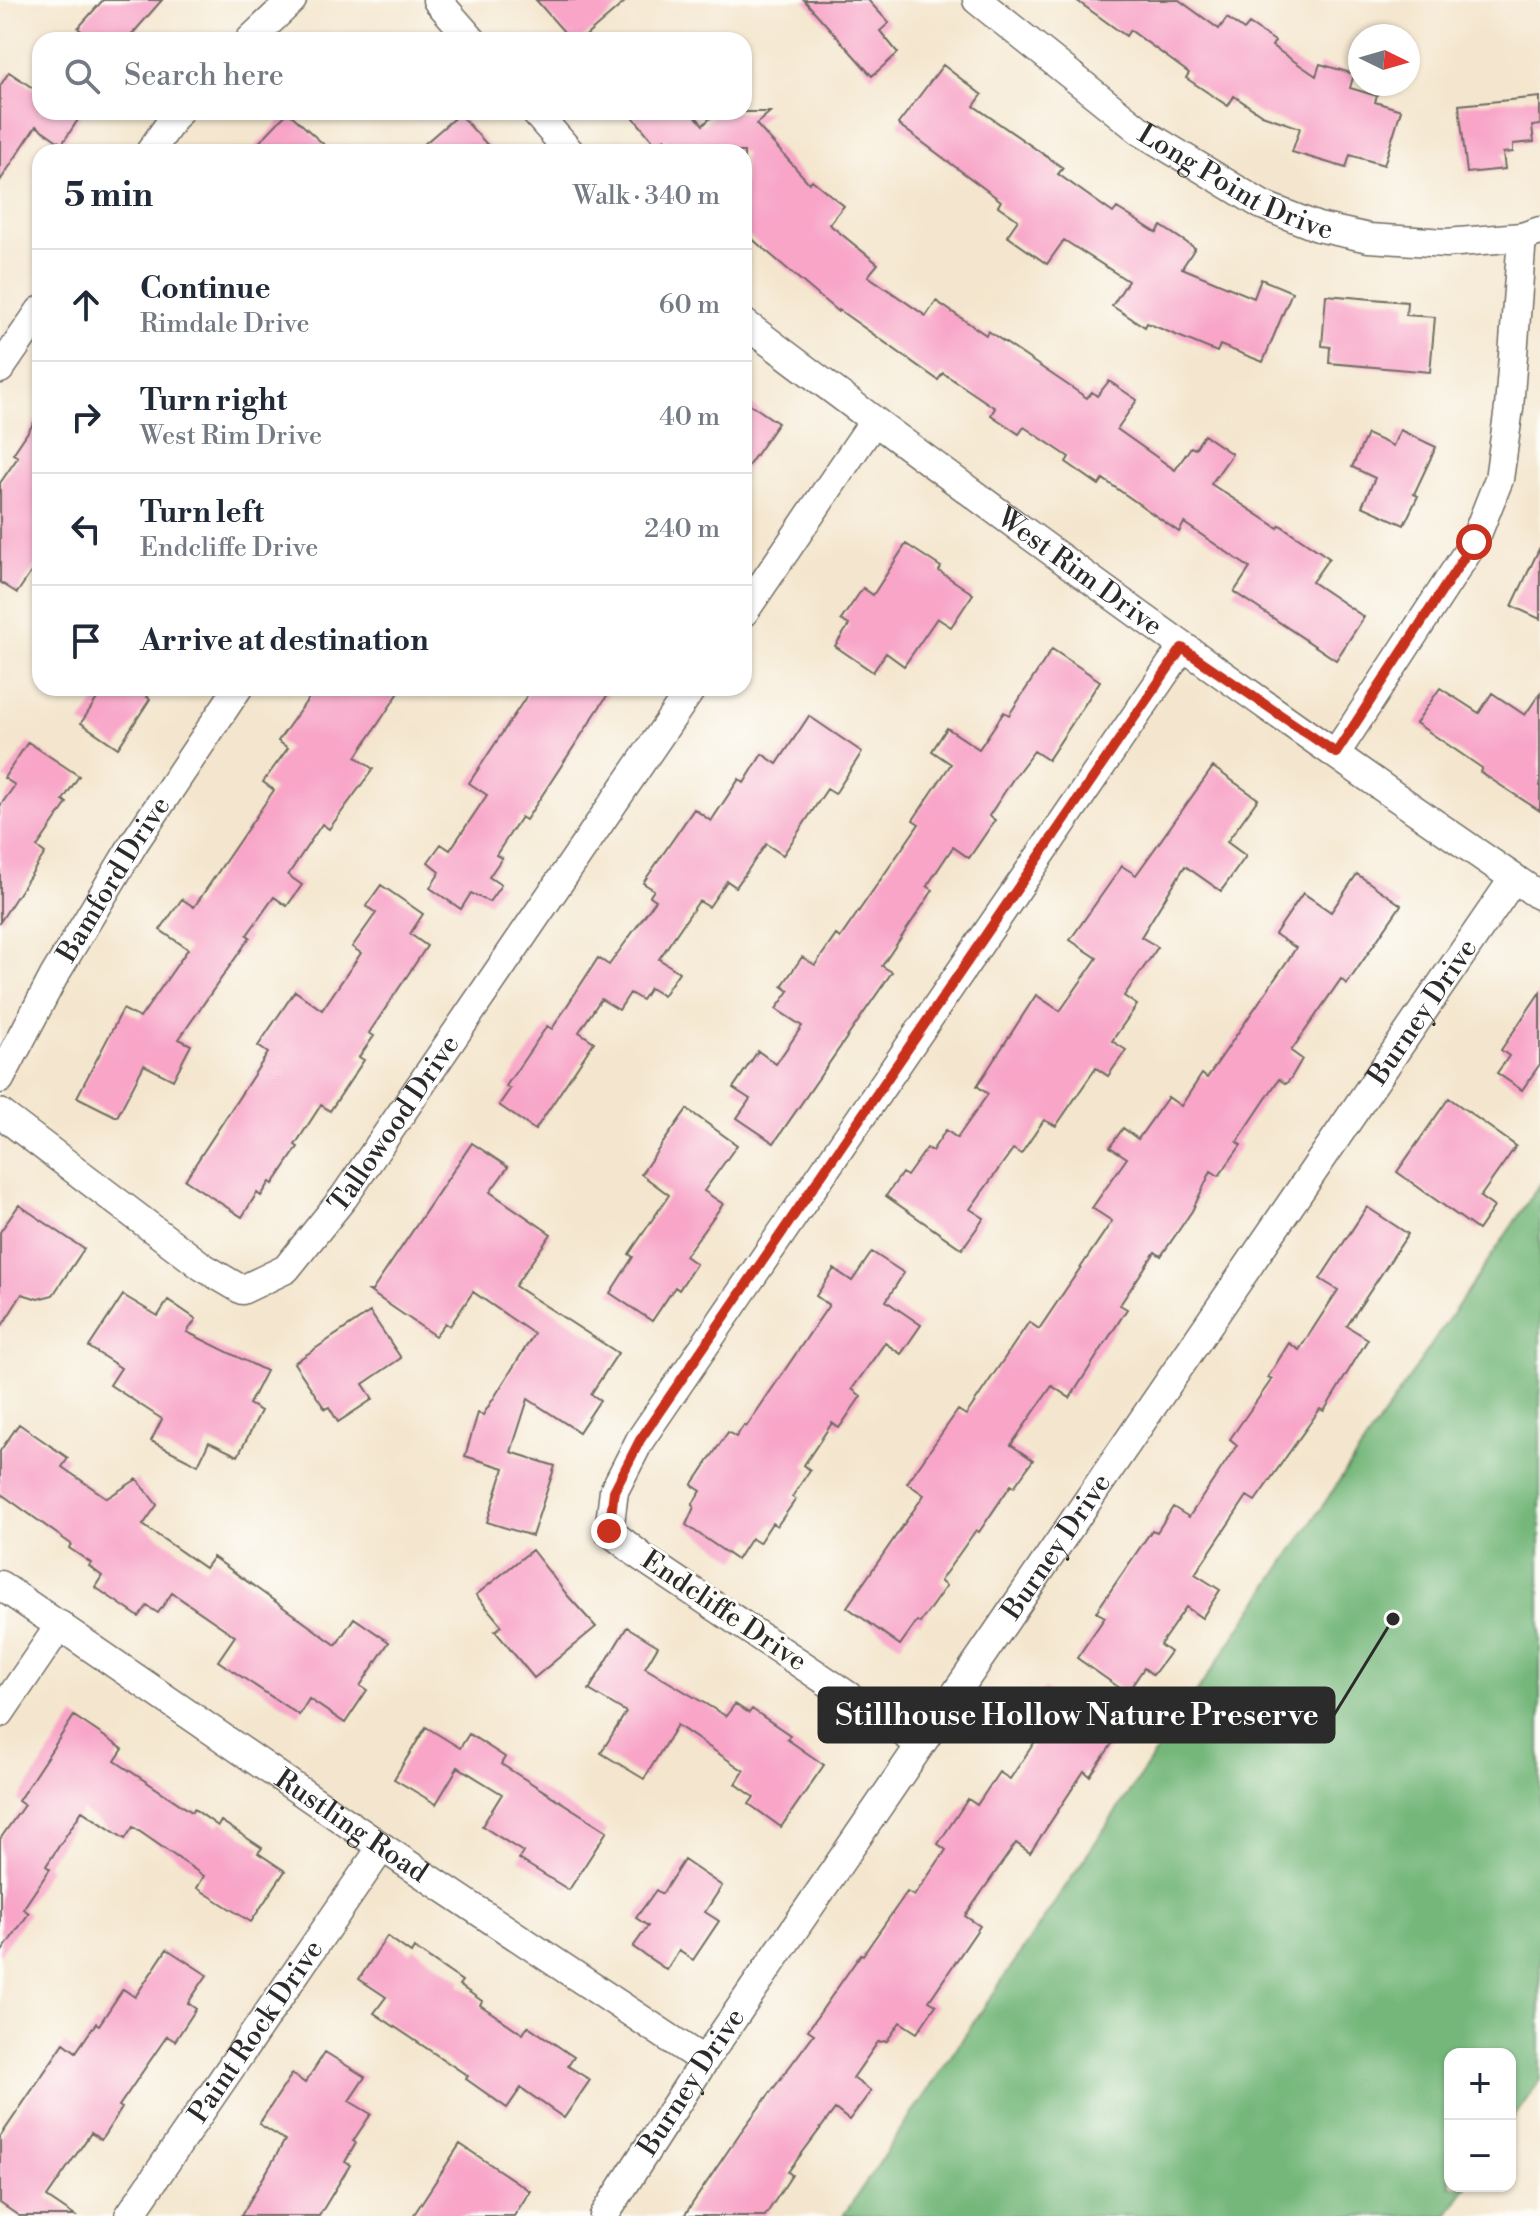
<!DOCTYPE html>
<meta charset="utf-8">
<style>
body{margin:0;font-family:"Libre Bodoni",serif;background:#f2f2f3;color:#1f2937}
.controls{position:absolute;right:24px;bottom:24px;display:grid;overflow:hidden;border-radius:16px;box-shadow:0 2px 6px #0004}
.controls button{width:72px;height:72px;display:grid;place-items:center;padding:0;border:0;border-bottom:2px solid #e0e1e3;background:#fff;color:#1f2937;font:40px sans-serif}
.compass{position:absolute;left:1348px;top:24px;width:72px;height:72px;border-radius:50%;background:#fff;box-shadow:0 2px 6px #0004;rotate:95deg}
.stop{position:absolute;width:24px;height:24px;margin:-18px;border:6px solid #c8321e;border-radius:50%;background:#fff}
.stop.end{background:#c8321e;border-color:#fff;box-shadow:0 2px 8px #0008}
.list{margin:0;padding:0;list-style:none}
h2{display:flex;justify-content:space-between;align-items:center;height:104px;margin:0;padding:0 32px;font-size:34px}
h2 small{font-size:26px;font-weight:400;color:#747a83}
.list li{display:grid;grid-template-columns:52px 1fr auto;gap:24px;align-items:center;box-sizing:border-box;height:112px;padding:0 32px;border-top:2px solid #e0e1e3}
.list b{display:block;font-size:30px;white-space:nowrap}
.list p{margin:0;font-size:26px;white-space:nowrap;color:#747a83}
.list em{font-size:26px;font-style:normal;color:#747a83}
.icon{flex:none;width:44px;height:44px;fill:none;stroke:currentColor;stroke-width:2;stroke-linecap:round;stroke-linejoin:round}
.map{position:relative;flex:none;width:1540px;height:2216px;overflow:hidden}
.search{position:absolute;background:#fff;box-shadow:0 2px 6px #0004;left:32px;top:32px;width:720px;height:88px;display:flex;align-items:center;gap:20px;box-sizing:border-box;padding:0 28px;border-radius:24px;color:#747a83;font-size:30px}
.panel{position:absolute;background:#fff;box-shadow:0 2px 6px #0004;left:32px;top:144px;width:720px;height:552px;border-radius:24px}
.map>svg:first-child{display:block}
.forest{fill:#75b77a;stroke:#507152;stroke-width:2}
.building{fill:#f8a5c8}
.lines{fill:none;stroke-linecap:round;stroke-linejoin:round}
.minor-casing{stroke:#716c64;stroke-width:31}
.minor{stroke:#fff;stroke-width:28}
.route{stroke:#c8321e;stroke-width:10}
.labels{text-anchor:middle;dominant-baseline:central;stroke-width:6;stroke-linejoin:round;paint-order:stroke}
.street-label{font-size:28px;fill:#2b2b2b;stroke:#fdfcf7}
.leader{fill:none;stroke:#2b2b2b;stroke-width:3}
.callout-dot{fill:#2b2b2b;stroke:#fdfcf7;stroke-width:3}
.callout{fill:#2b2b2b;stroke:#2b2b2b;stroke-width:3}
.callout-label{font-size:30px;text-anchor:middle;font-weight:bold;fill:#fff}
</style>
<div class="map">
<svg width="1540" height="2216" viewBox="0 0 1540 2216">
<rect width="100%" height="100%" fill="#fdfcf7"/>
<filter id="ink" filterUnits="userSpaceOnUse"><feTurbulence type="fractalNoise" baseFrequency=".0125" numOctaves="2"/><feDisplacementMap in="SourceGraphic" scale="16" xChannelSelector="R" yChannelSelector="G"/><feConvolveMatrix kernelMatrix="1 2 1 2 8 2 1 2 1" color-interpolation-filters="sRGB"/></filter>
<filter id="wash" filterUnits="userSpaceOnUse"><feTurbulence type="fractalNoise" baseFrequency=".006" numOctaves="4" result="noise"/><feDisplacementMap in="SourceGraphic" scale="32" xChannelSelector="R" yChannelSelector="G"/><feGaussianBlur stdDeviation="1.8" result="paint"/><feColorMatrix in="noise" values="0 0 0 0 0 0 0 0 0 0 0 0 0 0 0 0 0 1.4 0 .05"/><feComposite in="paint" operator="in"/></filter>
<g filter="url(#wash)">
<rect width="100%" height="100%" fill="#f4e6ce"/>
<path class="forest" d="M1540 1184V2080L1510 2123V2054H1450V2186H1467L1446 2216H843Z"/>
<g id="blocks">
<path class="building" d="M103 0H162L127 40H90L78 28Z
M536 0H627L581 40H571Z
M804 0H868L889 23 880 31 898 53 872 76Z
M1076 0H1179L1219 29 1227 18 1244 30 1249 24 1275 41 1272 46 1316 76 1320 64 1354 74 1350 88 1377 96 1375 102 1401 110 1384 165 1350 155 1346 168 1292 152 1300 128 1262 115 1234 96 1228 106 1186 78 1189 73 1130 30 1126 36Z
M943 65 982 95 974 106 1063 168 1058 174 1113 213 1117 208 1157 233 1161 226 1195 248 1182 268 1254 298 1261 279 1292 292 1263 362 1220 345 1217 352 1147 323 1145 327 1112 306 1128 281 1064 240 1047 264 1007 236 1018 220 998 206 1001 201 898 124Z
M9 72 40 93V112H83L62 144 36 126 0 181V86Z
M1540 97V125L1532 126 1534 142 1513 144V152L1503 153 1505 169 1467 173 1459 105Z
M288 112 332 152H250Z
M629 112H692L703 125 717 112H770L756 124 809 183 812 180 844 206 829 224 878 264 868 276 926 316 936 301 986 335 988 331 1087 398 1092 392 1097 396 1109 381 1137 400 1117 429 1175 470 1191 447 1195 449 1204 435 1232 454 1211 484 1278 528 1280 525 1329 558 1312 582 1364 617 1336 660 1234 592 1250 568 1184 523 1179 532 1103 479 1099 485 1066 462 1069 457 1024 427 1019 434 991 415 995 408 943 373 938 380 839 310 838 312 744 232V152H677L665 139 656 145Z
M459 114 494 152H415Z
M1326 295 1407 302 1406 315 1435 317 1430 372 1329 363 1330 347 1322 346Z
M744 400 778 423 744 472Z
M40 414V559L17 593 0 582V483L18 457 13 454Z
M1400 430 1436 447 1414 494 1418 496 1404 525 1362 506 1375 478 1352 467 1367 434 1393 446Z
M906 544 941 567 939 571 973 594 951 627 937 618 904 666 886 653 873 672 835 646 849 625 841 620 863 588 873 595Z
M1540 547V619L1512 606Z
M1052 649 1100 681 1048 760 1034 751 1013 779 989 816 995 820 969 858 953 847 927 886 933 890 882 966 892 972 774 1143 737 1118 750 1099 733 1088 758 1051 776 1064 802 1026 776 1009 789 991 782 986 802 957 815 965 836 935 840 938 919 824 913 820 951 764 932 751 947 728 979 749 1004 712 1009 715Z
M104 688H153L147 697 150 699 118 748 81 723Z
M316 688H402L356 757 373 769 329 829 322 824 288 875 302 885 287 906 274 897 247 935 250 937 179 1039 191 1045 173 1080 144 1065 117 1117 77 1097 123 1009 140 1018 188 949 160 930 182 899 194 907 274 790 263 782 288 748 278 741Z
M532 688H612L526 820 521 817 496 855 502 858 489 877 501 885 489 902 471 893 461 909 430 888 440 872 428 862 441 844 450 850 487 795 469 783Z
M1440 688 1479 713 1492 693 1525 715 1540 693V811L1480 772 1482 768 1416 723Z
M809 716 862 752 835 794 827 789 783 855 766 844 736 887 727 881 709 907 699 901 659 959 679 972 663 996 650 988 642 1000 630 993 619 1010 601 999 579 1032 594 1042 535 1130 499 1105 510 1089 506 1086 547 1026 552 1029 598 958 609 965 656 900 650 896 654 890 643 883 694 809 711 821 739 779 744 783 762 754 777 764Z
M28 742 79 776 63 800 67 803 37 847 45 853 0 922V806L15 785 4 778Z
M1213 767 1258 799 1227 842 1246 856 1221 891 1185 866 1141 937 1158 947 1124 996 1137 1005 1112 1041 1126 1050 1108 1076 1096 1068 1056 1126 1044 1120 1021 1154 1013 1149 970 1209 984 1218 962 1249 886 1196 902 1173 907 1176 927 1148 932 1151 946 1130 957 1138 988 1094 977 1086 1036 995 1060 1011 1097 958 1070 940 1122 866 1136 875Z
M1357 874 1401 905 1347 984 1341 979 1291 1051 1302 1059 1291 1078 1286 1084 1279 1079 1237 1142 1241 1145 1219 1176 1211 1171 1192 1211 1161 1256 1155 1252 1120 1305 1127 1309 1070 1398 1052 1386 1011 1445 1033 1460 1014 1487 1011 1485 979 1532 976 1530 940 1581 946 1586 920 1623 917 1621 900 1645 847 1607 924 1495 907 1483 958 1410 966 1415 1029 1322 1039 1329 1112 1221 1092 1208 1127 1158 1110 1147 1123 1128 1138 1139 1168 1097 1181 1106 1202 1074 1207 1078 1296 948 1275 934 1303 893 1331 912Z
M381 885 423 914 410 934 427 946 369 1033 374 1036 359 1057 364 1060 330 1111 321 1105 295 1145 298 1147 273 1184 270 1182 261 1196 257 1193 242 1217 185 1180 268 1053 258 1046 295 991 322 1010 361 953 352 947 376 913 366 906Z
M1540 992V1064L1522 1090 1497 1073 1509 1056 1501 1050Z
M1449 1098 1516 1146 1480 1197 1494 1207 1478 1230 1397 1172Z
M687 1109 737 1145 704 1191 723 1204 685 1256 696 1264 679 1290 675 1287 652 1321 610 1293 633 1257 629 1254 669 1195 641 1174Z
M472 1143 508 1167 490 1192 551 1234 515 1286 618 1353 591 1394 600 1400 579 1432 528 1399 511 1452 555 1466 532 1536 487 1522 504 1468 465 1456 478 1413 483 1415 534 1334 473 1292 450 1326 445 1323 435 1336 369 1291H372Z
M19 1205 84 1249 53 1295 38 1299 22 1294 0 1329V1232Z
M1367 1207 1408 1234 1347 1326 1368 1339 1324 1411 1320 1409 1255 1501 1247 1496 1195 1574 1220 1590 1202 1618 1186 1607 1160 1645 1170 1652 1153 1675 1144 1668 1127 1693 1077 1658 1105 1617 1096 1612 1152 1530 1157 1532 1173 1507 1189 1517 1237 1445 1230 1439 1272 1379 1268 1377 1289 1343 1299 1350 1338 1290 1320 1279Z
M872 1252 904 1273 886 1301 921 1325 901 1354 885 1343 852 1389 861 1396 839 1428 832 1423 804 1465 810 1470 792 1497 796 1499 777 1526 772 1523 759 1543 751 1538 737 1560 686 1525 694 1507 692 1505 701 1491 692 1485 728 1432 736 1437 744 1425 746 1427 829 1305 816 1296 834 1269 852 1281Z
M123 1295 158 1316 168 1300 196 1319 187 1332 266 1371 249 1404 261 1411 238 1456 209 1442 198 1465 151 1441 162 1419 110 1385 121 1368 89 1347Z
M370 1312 401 1358 363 1384 373 1399 338 1422 329 1407 325 1409 294 1363Z
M19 1424 68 1458 62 1467 107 1498 137 1479 157 1505 143 1525 205 1568 213 1557 336 1645 354 1618 389 1642 360 1686 367 1690 345 1723 309 1699 299 1715 218 1661 235 1636 172 1593 158 1613 147 1606 139 1617 95 1587 102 1576 89 1566 91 1563 69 1548 71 1544 0 1493V1451Z
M532 1550 568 1596 596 1627 534 1678 495 1631 502 1626 476 1595Z
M627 1627 658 1646 645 1668 726 1716 735 1704 749 1713 752 1709 790 1735 787 1739 824 1765 781 1827 749 1804 754 1797 736 1784 744 1771 677 1725 644 1779 601 1753 626 1712 589 1690Z
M1044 1689 1116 1738 1090 1776 1084 1771 1030 1853 1016 1843 965 1916 980 1926 929 2001 936 2005 917 2033 900 2022 887 2041 878 2042 853 2078 871 2091 849 2120 835 2109 788 2172 792 2175 765 2216H684L740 2133 814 2034 808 2030 861 1954 863 1955 907 1892 914 1896 946 1850 938 1844 968 1799 977 1805 999 1772 1010 1779 1044 1728 1026 1716Z
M74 1716 123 1749 115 1761 192 1812 194 1809 218 1826 221 1821 262 1848 258 1853 285 1871 251 1922 197 1888 204 1876 133 1827 125 1839 82 1811 46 1866 50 1869 23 1909 29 1913 0 1954V1839L24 1805 18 1801Z
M426 1727 460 1748 469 1734 505 1757 501 1764 607 1831 569 1890 519 1859 523 1852 482 1826 502 1794 458 1767 436 1804 394 1779Z
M684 1860 722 1886 705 1912 719 1921 693 1960 679 1951 667 1970 633 1947 648 1926 636 1918 656 1890 662 1894Z
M387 1936 411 1953 414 1948 462 1981 459 1985 482 2001 480 2005 523 2034 528 2026 574 2057 568 2066 590 2080 564 2118 521 2088 507 2108 466 2079 468 2076 374 2013 386 1997 359 1979Z
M167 1949 207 1975 188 2003 196 2009 175 2041 167 2036 119 2106 122 2108 101 2140 91 2133 47 2197 75 2216H19L0 2203V2137L64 2043 76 2052 96 2023 99 2025 123 1989 135 1997Z
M325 2052 365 2077 349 2101 371 2114 353 2141 356 2143 345 2162 350 2165 319 2216H241L285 2140 259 2124 292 2074 305 2083Z
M460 2144 530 2191 514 2216H413Z"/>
</g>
</g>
<g filter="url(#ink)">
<use href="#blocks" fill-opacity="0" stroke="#716c64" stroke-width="2"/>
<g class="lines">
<defs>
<g id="minor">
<path d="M437 0 472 40"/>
<path id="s1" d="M977 0 1142 132 1262 205 1318 227 1369 238 1446 243 1522 237 1540 231"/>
<path d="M250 40 292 0"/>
<path d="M535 112 570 152"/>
<path d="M150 152 178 112"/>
<path id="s2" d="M744 323C1005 520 1270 712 1540 896"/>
<path d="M0 369 40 311"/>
<path d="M744 612 874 421"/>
<path d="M1336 753 1474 542 1499 479 1509 408 1522 237"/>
<path id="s3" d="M0 1079 54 976 134 843 238 688"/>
<path id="s4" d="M0 1113 203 1267 242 1290 286 1269 344 1197 692 688"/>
<path id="s5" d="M0 1585 382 1847 704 2061"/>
<path d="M0 1713 60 1625"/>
<path d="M920 1744 643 1558 609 1531 614 1491 640 1440 1182 648"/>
<path id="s6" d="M129 2216 382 1847"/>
<path id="s7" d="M604 2216 704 2061 1514 878"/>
</g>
</defs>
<use href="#minor" class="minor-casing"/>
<use href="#minor" class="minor"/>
</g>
</g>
<g class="lines" filter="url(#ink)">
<path class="route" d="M609 1531 614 1491 640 1440 1182 648 1336 753 1474 542"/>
</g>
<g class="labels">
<g class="street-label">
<text stroke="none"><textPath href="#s1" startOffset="318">Long Point Drive</textPath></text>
<text stroke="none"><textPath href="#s2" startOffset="418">West Rim Drive</textPath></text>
<text stroke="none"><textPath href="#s3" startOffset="230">Bamford Drive</textPath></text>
<text stroke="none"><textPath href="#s7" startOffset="1456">Burney Drive</textPath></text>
<text stroke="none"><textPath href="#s4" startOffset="530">Tallowood Drive</textPath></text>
<text stroke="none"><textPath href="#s7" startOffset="808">Burney Drive</textPath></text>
<text transform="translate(724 1611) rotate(34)">Endcliffe Drive</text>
<text stroke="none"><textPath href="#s5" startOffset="426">Rustling Road</textPath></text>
<text stroke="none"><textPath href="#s6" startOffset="224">Paint Rock Drive</textPath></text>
<text stroke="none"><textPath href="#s7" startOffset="160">Burney Drive</textPath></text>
</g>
</g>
<path class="leader" d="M1393 1619L1334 1715"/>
<circle class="callout-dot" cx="1393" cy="1619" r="8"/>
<rect class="callout" x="819" y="1688" width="515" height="54" rx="8"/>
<g class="callout-label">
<text x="1077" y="1725">Stillhouse Hollow Nature Preserve</text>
</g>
</svg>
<div class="controls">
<button>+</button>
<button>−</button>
</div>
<svg class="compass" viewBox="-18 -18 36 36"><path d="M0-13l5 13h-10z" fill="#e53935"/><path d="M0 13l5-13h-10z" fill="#747a83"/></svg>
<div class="stop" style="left:1474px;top:542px"></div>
<div class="stop end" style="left:609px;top:1531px"></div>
<div class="search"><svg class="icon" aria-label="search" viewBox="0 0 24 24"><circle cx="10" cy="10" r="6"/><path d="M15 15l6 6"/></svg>Search here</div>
<section class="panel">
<h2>5 min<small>Walk · 340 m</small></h2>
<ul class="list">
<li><svg class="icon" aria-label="ahead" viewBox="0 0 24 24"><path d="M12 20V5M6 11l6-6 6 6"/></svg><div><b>Continue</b><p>Rimdale Drive</p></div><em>60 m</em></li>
<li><svg class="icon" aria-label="right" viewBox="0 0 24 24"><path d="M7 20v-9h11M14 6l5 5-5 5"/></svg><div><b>Turn right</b><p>West Rim Drive</p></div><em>40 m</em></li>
<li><svg class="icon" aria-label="left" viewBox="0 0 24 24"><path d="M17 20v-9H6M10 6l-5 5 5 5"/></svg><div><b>Turn left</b><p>Endcliffe Drive</p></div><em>240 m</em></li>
<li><svg class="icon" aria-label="arrive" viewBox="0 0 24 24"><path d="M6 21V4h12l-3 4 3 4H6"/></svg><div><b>Arrive at destination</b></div></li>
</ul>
</section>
</div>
